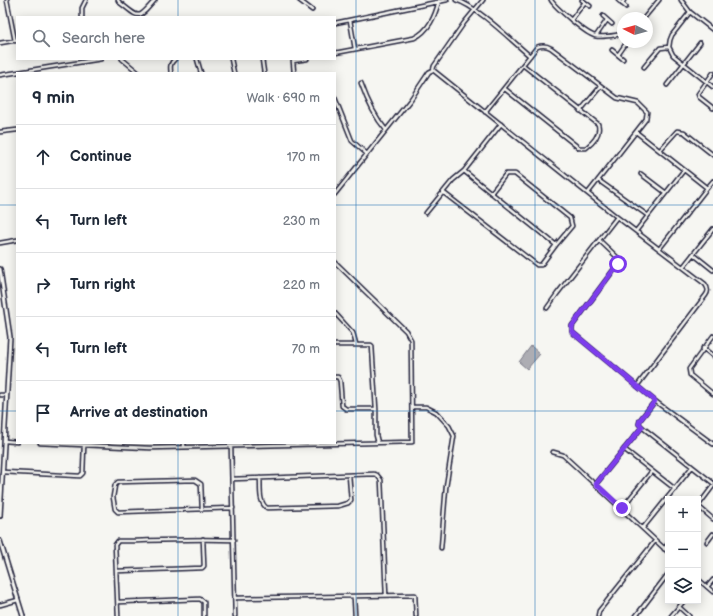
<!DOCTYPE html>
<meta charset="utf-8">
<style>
body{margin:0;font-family:"Balsamiq Sans",sans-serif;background:#f2f2f3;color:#1f2937}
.controls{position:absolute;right:12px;bottom:12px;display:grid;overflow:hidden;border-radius:0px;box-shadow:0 2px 10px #0003}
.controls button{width:36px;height:36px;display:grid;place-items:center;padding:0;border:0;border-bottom:1px solid #e0e1e3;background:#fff;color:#1f2937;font:20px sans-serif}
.compass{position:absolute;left:617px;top:12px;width:36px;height:36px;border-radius:50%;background:#fff;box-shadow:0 2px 10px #0003;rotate:276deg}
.stop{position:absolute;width:12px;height:12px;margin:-9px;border:3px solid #7c3aed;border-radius:50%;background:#fff}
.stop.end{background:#7c3aed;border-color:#fff;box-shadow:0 1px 4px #0008}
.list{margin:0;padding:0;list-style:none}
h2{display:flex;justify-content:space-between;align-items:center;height:52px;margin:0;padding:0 16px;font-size:17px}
h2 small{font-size:13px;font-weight:400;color:#747a83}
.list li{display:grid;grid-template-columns:26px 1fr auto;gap:12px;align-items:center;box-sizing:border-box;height:64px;padding:0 16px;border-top:1px solid #e0e1e3}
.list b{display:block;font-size:15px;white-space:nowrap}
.list em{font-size:13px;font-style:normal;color:#747a83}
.icon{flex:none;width:22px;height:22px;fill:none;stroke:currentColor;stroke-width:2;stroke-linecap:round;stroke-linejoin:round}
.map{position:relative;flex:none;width:713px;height:616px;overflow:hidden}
.search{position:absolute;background:#fff;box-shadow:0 2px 10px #0003;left:16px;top:16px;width:320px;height:44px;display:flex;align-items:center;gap:10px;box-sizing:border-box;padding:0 14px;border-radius:0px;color:#747a83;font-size:15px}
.panel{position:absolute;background:#fff;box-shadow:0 2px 10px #0003;left:16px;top:72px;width:320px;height:372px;border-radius:0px}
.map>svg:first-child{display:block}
.water{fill:#adadb3;stroke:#757583}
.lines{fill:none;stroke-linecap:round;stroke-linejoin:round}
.minor-casing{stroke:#22223b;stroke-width:5.5}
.tertiary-casing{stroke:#22223b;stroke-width:6}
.minor{stroke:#f6f6f2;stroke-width:2.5}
.tertiary{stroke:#f6f6f2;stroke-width:3}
.route{stroke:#7c3aed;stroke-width:5}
.grid{fill:none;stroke:#1f6fb2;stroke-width:1;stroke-opacity:0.55}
</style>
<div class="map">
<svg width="713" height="616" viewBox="0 0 713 616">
<rect width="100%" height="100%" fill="#f6f6f2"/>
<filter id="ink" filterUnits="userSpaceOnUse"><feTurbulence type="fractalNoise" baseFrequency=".025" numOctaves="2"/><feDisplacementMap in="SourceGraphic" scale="8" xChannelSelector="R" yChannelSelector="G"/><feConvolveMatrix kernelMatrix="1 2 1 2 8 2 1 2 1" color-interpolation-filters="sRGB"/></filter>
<g filter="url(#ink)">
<path class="water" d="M531 346 540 354 527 369 519 362Z"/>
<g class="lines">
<defs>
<path id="minor" d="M7 0 15 41
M118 0 119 2C140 18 137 21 155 0
M299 0 312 10
M456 0C477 6 512 41 530 56
M483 0 464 23 434 66 433 70 617 217 705 284C708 288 709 291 706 295L637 386
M551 0C555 7 586 34 595 36 603 38 614 35 623 34
M582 0 590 6
M618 0 626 7
M681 0 690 12 713 30
M622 4 624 0
M690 12 672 35 670 40 669 47 673 55 713 87
M603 16 612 24
M82 17V8L86 0
M644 18 659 0
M350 20 355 49
M571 20 585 2
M335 23 447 0
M596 36 607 20
M0 43 17 40
M612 50 623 59
M335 53 414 38C429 31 435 16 439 1
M618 55 627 42
M122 59 139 73
M197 59 201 73
M231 59 234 73
M262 59 264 73
M644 67 660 48 669 47
M171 73C170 67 170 63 175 59
M294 73 293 61 307 59
M713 73 698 94 699 97 713 108
M0 75 101 59
M361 83C367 100 374 116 386 130
M667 85 700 43
M505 89 579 148H586C594 142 601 134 598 124L523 65
M335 98 352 141 367 154
M580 111 601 86
M485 112 537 47C542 45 546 45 551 48L617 98 638 103 647 112 646 119 588 193
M0 132 17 130
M636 132 707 188 660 248
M660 150 677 131 684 132 713 155
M641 174 666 193
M598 180 647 215
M707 188 713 181
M444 193 537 265H541L556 245
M491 193 506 174H515L570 218 572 226 556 245 464 171 501 124
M335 194 411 99 429 72 433 70
M426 213 453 180 464 171
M636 231 684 170
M599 240 618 258V264L572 326V332L655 401
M0 243 17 240
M693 254 713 270
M683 267 713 229
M547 308 557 294 617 217
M335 313 353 333 356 344
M713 336 689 369 690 375 713 394
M335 345H371L372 346 376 409V435L378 443
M703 348 713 356
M335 377H338L340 381 342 406 346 409H376
M0 395H6
M412 407H426L436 412 449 426 454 436 446 487 441 548
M642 427 639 424 640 420 655 401 713 444
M5 441 17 442
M40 443 150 448 412 442 411 340 406 331 335 262
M184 443V447
M231 447 235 616
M624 449 675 489
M553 452 563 455 575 466 668 552
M3 472 80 476 83 473 84 446
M260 478C261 487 258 502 267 508L338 506 348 503 351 500 349 475
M232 479 374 474 377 475 381 480 386 595
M596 484 642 427 713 483
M698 506 713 486
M698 506 713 519
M622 508 652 471
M202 509 201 484 195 480 118 482 115 485 113 497 115 509 118 512 233 508
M643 528 692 467
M707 542 713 534
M664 549 668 544
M117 571 202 568 204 566 203 539
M698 579 713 592
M707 587 713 580
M354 597 355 616
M236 598 415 595 416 616
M118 602 200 599 204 602V616
M0 605 18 600
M679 607 689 616
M118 616 115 545 118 541C157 541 196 538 234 540
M598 616 599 611 655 541
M636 616 668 574
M671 616 684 601"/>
<path id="tertiary" d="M0 269 10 337 0 516
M0 541 23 616"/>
</defs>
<use href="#minor" class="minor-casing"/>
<use href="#tertiary" class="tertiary-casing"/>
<use href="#minor" class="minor"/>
<use href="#tertiary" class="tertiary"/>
</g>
</g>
<g class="lines" filter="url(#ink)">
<path class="route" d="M618 264 572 326V332L655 401 640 420 639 424 642 427 596 484 622 508"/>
</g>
<path class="grid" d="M178 0V17M356 0V616M535 0V616M178 59V73M0 205H17M335 205H713M0 411H17M335 411H713M178 443V616"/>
</svg>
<div class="controls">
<button>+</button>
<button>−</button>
<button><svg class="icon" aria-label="layers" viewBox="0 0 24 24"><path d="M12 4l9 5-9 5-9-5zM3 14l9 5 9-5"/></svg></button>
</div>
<svg class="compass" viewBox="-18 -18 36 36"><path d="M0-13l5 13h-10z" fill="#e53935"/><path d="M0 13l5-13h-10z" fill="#747a83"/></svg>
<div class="stop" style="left:618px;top:264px"></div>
<div class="stop end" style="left:622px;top:508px"></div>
<div class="search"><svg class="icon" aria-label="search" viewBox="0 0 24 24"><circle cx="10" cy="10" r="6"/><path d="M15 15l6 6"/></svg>Search here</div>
<section class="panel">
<h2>9 min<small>Walk · 690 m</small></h2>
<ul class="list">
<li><svg class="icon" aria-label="ahead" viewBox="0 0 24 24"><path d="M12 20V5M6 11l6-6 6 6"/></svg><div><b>Continue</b></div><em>170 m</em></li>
<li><svg class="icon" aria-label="left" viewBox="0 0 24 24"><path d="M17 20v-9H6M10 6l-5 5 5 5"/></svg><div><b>Turn left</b></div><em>230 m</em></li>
<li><svg class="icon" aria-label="right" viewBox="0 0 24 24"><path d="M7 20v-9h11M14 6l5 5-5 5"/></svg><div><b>Turn right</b></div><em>220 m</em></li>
<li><svg class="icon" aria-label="left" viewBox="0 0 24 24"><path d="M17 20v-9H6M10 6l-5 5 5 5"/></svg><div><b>Turn left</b></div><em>70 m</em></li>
<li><svg class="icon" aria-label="arrive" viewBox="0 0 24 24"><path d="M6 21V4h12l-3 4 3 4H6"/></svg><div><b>Arrive at destination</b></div></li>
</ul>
</section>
</div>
